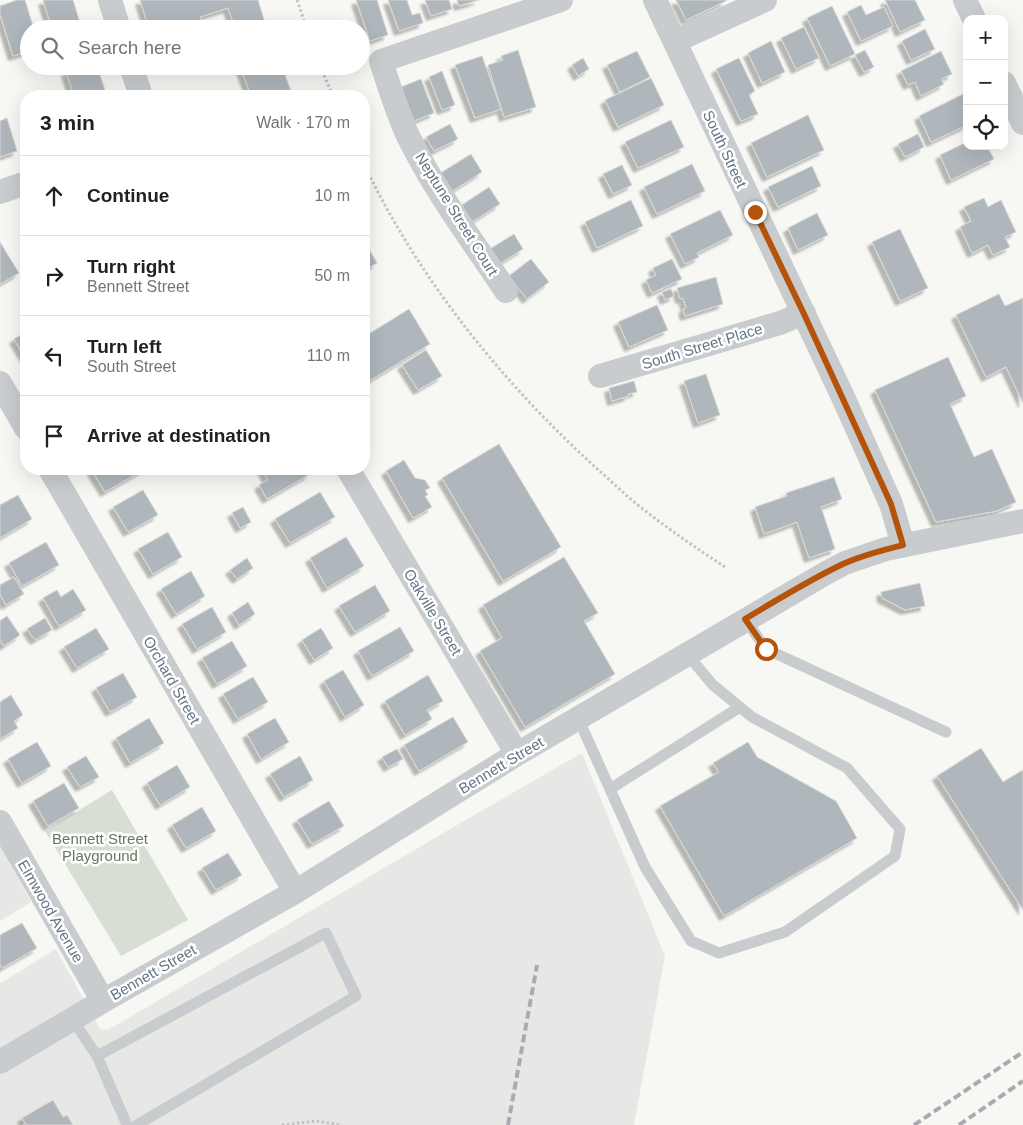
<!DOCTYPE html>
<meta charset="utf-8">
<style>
body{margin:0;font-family:Helvetica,sans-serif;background:#f6f6f6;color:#202124}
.controls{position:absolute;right:15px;top:15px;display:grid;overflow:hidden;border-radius:10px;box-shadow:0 5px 20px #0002}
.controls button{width:45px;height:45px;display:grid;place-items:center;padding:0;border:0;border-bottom:1px solid #e0e0e0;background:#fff;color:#202124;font:25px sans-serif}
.stop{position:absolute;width:15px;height:15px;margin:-11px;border:4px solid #b45309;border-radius:50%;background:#fff}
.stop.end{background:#b45309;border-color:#fff;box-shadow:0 1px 5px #0008}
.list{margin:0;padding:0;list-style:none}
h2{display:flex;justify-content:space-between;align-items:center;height:65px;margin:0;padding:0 20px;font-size:21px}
h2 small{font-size:16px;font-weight:400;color:#757577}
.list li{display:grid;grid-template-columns:32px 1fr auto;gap:15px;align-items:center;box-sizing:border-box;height:80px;padding:0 20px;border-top:1px solid #e0e0e0}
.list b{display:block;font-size:19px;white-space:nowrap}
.list p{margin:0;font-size:16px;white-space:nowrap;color:#757577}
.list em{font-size:16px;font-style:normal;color:#757577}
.icon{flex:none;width:28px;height:28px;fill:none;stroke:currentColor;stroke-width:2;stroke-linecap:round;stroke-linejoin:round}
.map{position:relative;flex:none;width:1023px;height:1125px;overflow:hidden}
.search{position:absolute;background:#fff;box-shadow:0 5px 20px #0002;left:20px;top:20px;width:350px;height:55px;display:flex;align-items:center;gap:12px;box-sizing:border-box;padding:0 18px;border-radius:28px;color:#757577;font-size:19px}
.panel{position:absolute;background:#fff;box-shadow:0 5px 20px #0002;left:20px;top:90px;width:350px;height:385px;border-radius:20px}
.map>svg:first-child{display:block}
.built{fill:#e7e8e6}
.green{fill:#d7dfd3}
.building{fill:#afb7bd;stroke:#d8d8d5;filter:url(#shadow)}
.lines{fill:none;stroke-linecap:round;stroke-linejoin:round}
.path{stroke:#c2c3c5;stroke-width:3;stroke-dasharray:2.5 2.5;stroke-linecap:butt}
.service{stroke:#c9cccf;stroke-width:11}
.minor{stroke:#c9cccf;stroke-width:24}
.rail{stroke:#a6acb2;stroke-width:4;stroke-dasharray:8 4;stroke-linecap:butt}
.route{stroke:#b45309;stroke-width:6}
.labels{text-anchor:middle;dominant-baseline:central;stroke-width:5;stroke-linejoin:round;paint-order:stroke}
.street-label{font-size:15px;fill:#637687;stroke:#fff}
.park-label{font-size:15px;fill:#63785e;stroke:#fff}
</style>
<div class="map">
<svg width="1023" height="1125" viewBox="0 0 1023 1125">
<defs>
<filter id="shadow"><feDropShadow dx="-4.5" dy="4.5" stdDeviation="1" flood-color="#0004"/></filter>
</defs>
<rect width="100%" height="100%" fill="#f7f7f3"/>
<path class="built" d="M582 753 665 956 634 1125H0V982L1 983 56 949 100 1029 108 1030 469 818Z
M0 845 31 902 0 921Z"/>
<path class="green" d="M112 790 188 920 121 956 45 831Z"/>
<path class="building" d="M17 0H25L34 29H29V51L13 56 0 14V6Z
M43 0H73L82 29H52Z
M140 0H258L266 26 259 29H236L228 8 200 17 204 29H149Z
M356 0H377L388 35 370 41Z
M388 0H407L412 15 420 13 423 23 399 31Z
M425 0H449L452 9 431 16Z
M457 0H479L459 6Z
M676 0H726V1L686 20Z
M885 0H915L925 20 900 32Z
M861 5 866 15 884 7 893 26 861 41 847 12Z
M832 6 855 54 830 66 807 18Z
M804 27 819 58 796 69 781 38Z
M925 29 935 49 911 60 902 41Z
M771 41 785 72 762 83 748 53Z
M518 50 536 107 504 117 488 65 503 60 501 56Z
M865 50 874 67 864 72 855 55Z
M637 51 650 77 620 92 607 65Z
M941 51 952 74 941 79 944 84 921 96 915 82 908 85 901 71Z
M482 56 501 109 475 118 455 65Z
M583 58 589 69 578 76 572 65Z
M739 58 755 91 749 95 758 114 741 121 716 69Z
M83 66H97L107 96H74L66 72Z
M240 66H282L292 94 286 96H251Z
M442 71 455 105 442 110 429 77Z
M651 78 664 105 618 127 605 100Z
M421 79 434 113 414 121 401 87Z
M963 94 967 103V125L931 142 919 116Z
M808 115 824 150 767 177 751 143Z
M7 118 17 151 0 157V121Z
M671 120 684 147 638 168 625 142Z
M450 124 458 139 434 151 426 137Z
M918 134 924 147 905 157 898 144Z
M967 142V146H987L994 159 951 180 940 155Z
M471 154 482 172 451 192 439 174Z
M692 164 705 191 657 214 644 187Z
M622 165 632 185 613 194 603 174Z
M812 166 821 186 778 207 768 187Z
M489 187 500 204 472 222 462 205Z
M984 198 988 207 1001 200 1016 232 1005 237 1010 247 993 255 988 245 972 253 960 227 971 221 964 207Z
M631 200 643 226 597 248 585 222Z
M720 210 733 235 697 253 699 257 685 264 670 234Z
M817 213 828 235 798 250 788 228Z
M900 229 928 288 900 301 872 242Z
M514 234 523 249 499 264 490 249Z
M364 240 377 263 364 271Z
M0 242 19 273 0 284Z
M531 259 549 282 527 299 509 276Z
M672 259 682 279 652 293 646 280 656 275 653 268Z
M716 277 723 304 685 316 683 309 686 308 683 298 680 299 677 288Z
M671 289 674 296 665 300 662 292Z
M999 294 1005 306 1023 298V403L1006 367 986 377 956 315Z
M657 305 668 330 629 347 618 322Z
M409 309 430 344 364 384V337Z
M26 332V359L14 339Z
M426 350 442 376 418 390 402 365Z
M948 357 966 396 950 404 974 457 992 449 1016 502 997 511 936 522 875 390Z
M706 374 720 415 698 423 684 381Z
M634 381 637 392 628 394 629 396 612 401 609 388Z
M499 444 561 547 503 581 442 478Z
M404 460 415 478 425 480 430 488 425 490 428 495 425 496 432 507 413 518 386 471Z
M91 469H145L105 492Z
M262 469H307L310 474 267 499 259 485 268 480Z
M834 477 842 499 821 507 835 549 809 558 797 522 764 534 755 507 787 496 786 493Z
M143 490 158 515 128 532 113 507Z
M320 492 335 517 290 543 275 519Z
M18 495 32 519 0 538V505Z
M243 507 251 522 240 528 232 513Z
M168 532 182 557 153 574 138 549Z
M346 537 364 566 327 588 310 558Z
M46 542 59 565 22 586 9 563Z
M564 557 598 613 584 621 615 674 525 727 480 651 502 638 483 605Z
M247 558 253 568 237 579 230 570Z
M191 571 205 596 176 614 161 589Z
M14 577 24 594 6 605 0 594V585Z
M920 583 925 606 905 610 882 598 881 592Z
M375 585 390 611 355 632 339 606Z
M73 589 86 610 59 626 43 598 57 590 61 597Z
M248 602 255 614 239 625 232 613Z
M212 607 226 632 197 649 182 624Z
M7 616 20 635 4 646 0 640V621Z
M45 618 52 630 35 640 27 629Z
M400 627 414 651 372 676 358 651Z
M96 628 109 649 77 668 64 647Z
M321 628 333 648 314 660 302 640Z
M232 641 247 666 217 684 202 658Z
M343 670 364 705 345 717 324 681Z
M123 673 137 697 110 712 96 688Z
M428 675 443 701 427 710 432 719 405 735 385 701Z
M253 677 268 702 238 719 223 694Z
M11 695 23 715 14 721 18 728 0 739V702Z
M453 717 468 742 419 771 404 745Z
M149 718 164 743 130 763 116 738Z
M275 718 289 742 261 759 247 734Z
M37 742 51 766 22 783 8 759Z
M748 742 757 757 836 801 857 838 724 916 660 806 719 772 713 763Z
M981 748 1003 782 1023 770V910L937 776Z
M397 749 403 759 388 767 382 757Z
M86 756 99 777 80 787 67 767Z
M300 756 313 780 284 797 270 774Z
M177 765 190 787 160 805 147 783Z
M64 783 79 808 48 826 33 801Z
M329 801 344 826 312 844 297 820Z
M202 807 216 831 186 848 172 825Z
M228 853 242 875 216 890 202 868Z
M22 923 37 948 2 968 0 964V935Z
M53 1100 63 1117 67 1115 73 1125H26L22 1118Z"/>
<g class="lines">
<path class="path" d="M297 0 307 29
M320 66 333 96
M364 164C418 278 501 381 594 466 609 479 623 493 639 506 667 528 696 548 725 567
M23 1125 25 1124
M282 1125 316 1121 341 1125"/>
<path class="service" d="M745 619 766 649 924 722 946 732
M578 718 645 867 691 941 719 953 785 932 895 856 900 829 847 768 752 717 713 685 687 654
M610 789 740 707
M72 1019 97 1056 127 1125
M97 1056 326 933 356 996 137 1125"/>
<path class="minor" d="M110 0 119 29
M655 0 843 397 891 504 903 545
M965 0 974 19
M675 41 765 0
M131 66 141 96
M1004 83 1023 123
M0 192 26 183
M506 291C472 240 435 191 408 136 397 112 389 86 381 61L561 0
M600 376 692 349 780 323 804 313
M0 383 26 428
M50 469 295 892
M348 469 517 754
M0 822 103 1001
M0 1062 103 1001 295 892 517 754 826 573 845 563 886 549 1023 521"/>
<path class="rail" d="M508 1125 537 965
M914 1125 1023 1052
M959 1125 1023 1081"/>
</g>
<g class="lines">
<path class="route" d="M755 212 804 314 891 504 903 545C883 550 862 555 843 564 809 580 777 600 745 619L766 649"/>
</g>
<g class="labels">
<g class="street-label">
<text transform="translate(725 149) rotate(65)">South Street</text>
<text transform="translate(457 214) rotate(58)">Neptune Street Court</text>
<text transform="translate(702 346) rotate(-17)">South Street Place</text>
<text transform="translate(433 612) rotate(59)">Oakville Street</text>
<text transform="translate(172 680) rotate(60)">Orchard Street</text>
<text transform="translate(501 765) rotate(-31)">Bennett Street</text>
<text transform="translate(51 911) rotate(60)">Elmwood Avenue</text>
<text transform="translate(153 972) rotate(-30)">Bennett Street</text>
</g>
<g class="park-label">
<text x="100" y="838">Bennett Street<tspan x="100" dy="17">Playground</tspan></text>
</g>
</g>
</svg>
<div class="controls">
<button>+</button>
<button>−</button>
<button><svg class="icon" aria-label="locate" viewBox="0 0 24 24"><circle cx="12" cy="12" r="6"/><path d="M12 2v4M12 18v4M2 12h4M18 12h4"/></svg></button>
</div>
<div class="stop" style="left:766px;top:649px"></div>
<div class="stop end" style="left:755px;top:212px"></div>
<div class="search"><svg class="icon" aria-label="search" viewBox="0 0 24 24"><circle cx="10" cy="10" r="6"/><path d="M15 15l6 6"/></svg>Search here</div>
<section class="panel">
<h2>3 min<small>Walk · 170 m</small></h2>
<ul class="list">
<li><svg class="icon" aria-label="ahead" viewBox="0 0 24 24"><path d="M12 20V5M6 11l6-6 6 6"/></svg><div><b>Continue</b></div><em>10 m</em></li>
<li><svg class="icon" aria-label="right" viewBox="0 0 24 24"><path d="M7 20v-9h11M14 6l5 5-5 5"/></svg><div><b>Turn right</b><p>Bennett Street</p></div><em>50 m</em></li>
<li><svg class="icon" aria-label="left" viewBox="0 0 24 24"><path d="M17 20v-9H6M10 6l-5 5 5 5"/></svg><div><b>Turn left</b><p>South Street</p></div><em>110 m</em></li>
<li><svg class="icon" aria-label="arrive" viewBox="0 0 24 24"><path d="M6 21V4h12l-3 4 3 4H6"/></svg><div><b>Arrive at destination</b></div></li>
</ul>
</section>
</div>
